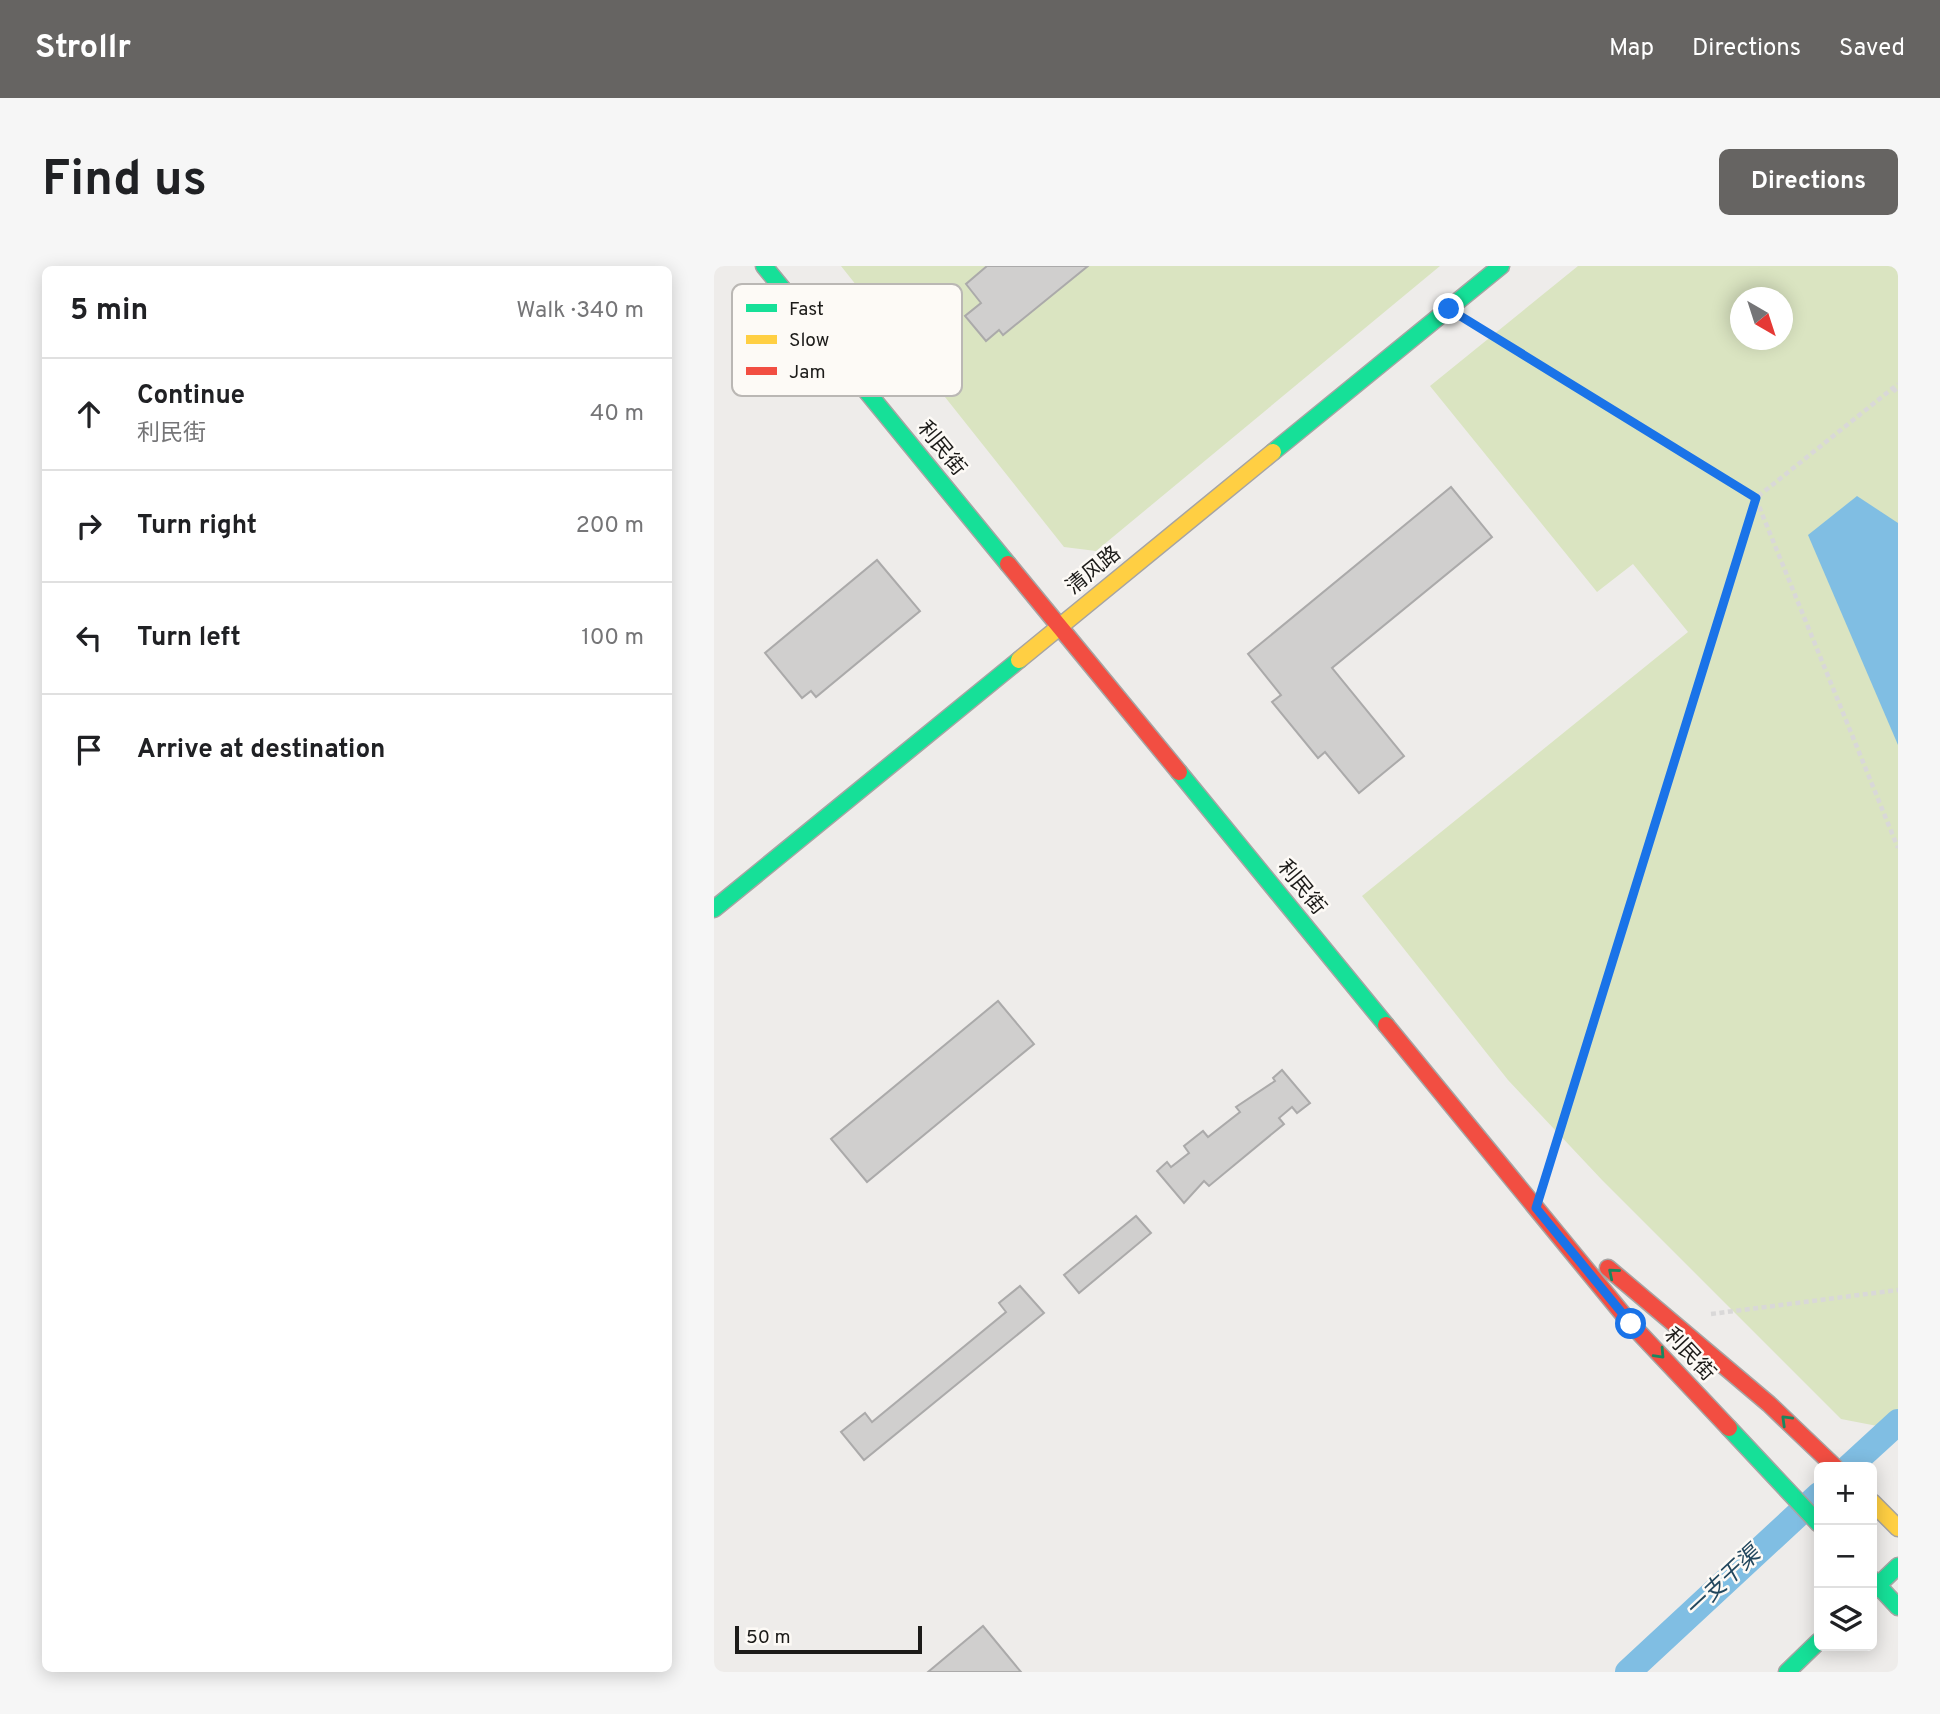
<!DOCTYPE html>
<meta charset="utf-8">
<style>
body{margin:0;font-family:Overpass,"Noto Sans SC",sans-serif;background:#f6f6f6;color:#202124}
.controls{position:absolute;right:21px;bottom:21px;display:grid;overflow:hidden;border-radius:10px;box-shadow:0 4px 18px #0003}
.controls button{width:63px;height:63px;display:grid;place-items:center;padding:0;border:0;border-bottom:2px solid #e0e0e0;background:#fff;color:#202124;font:35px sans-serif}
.compass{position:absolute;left:1016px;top:21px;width:63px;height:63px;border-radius:50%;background:#fff;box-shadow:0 4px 18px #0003;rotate:141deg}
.scale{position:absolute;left:21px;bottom:18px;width:187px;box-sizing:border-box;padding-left:7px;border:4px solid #1c1b19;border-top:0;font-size:19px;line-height:24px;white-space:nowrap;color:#1c1b19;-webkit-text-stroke:5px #fdfaf6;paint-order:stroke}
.stop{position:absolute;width:21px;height:21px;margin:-16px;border:5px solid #1a73e8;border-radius:50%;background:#fff}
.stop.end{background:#1a73e8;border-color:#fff;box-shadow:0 2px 7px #0008}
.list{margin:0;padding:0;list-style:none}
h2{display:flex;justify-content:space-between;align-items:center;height:91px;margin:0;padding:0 28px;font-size:30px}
h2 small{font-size:23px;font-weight:400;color:#757577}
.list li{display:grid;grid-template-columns:46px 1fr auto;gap:21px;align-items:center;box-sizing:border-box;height:112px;padding:0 28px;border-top:2px solid #e0e0e0}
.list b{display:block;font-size:26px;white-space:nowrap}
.list p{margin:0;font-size:23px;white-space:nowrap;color:#757577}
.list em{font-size:23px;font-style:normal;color:#757577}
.icon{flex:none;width:38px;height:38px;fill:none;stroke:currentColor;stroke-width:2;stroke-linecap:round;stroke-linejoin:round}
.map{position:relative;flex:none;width:1184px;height:1406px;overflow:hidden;border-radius:10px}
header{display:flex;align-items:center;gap:42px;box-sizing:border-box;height:98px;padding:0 35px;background:#666462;color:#fff}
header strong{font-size:33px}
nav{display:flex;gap:38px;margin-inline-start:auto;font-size:24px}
.intro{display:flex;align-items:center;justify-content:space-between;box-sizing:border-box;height:168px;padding:0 42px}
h1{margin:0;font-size:49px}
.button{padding:18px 32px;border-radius:10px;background:#666462;color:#fff;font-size:24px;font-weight:700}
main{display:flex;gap:42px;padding:0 42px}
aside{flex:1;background:#fff;border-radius:10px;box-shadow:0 4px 18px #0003}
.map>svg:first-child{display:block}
.green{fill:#dae4c1;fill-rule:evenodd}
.water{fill:#80bee3}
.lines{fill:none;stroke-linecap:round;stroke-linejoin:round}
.canal{stroke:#80bee3;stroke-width:26}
.building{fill:#d0cfce;stroke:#abaaaa;stroke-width:2}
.fast-casing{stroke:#a6a4a3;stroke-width:19}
.slow-casing{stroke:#a6a4a3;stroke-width:19}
.jam-casing{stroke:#a6a4a3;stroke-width:19}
.path{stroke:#d9d8d8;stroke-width:4.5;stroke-dasharray:5 3.5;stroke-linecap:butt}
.fast{stroke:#16e098;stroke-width:16}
.slow{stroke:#ffcf43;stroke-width:16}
.jam{stroke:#f24e42;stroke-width:16}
.oneway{stroke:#19875f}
.route{stroke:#1a73e8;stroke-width:9}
.labels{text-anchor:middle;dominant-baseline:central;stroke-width:5;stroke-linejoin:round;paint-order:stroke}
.street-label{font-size:21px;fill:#1c1b19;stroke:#fdfaf6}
.water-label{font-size:23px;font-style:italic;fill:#22475e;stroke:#fdfaf6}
.key{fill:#fdfaf6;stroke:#bab7b4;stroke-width:2}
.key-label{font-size:19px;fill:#1c1b19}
</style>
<header>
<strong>Strollr</strong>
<nav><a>Map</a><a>Directions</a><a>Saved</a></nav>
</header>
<div class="intro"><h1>Find us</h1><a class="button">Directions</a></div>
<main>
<aside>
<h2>5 min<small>Walk · 340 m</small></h2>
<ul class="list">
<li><svg class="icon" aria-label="ahead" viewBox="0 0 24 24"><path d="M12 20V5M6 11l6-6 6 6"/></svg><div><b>Continue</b><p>利民街</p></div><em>40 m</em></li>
<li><svg class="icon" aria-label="right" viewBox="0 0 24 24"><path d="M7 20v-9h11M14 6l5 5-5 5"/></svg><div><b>Turn right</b></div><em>200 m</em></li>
<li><svg class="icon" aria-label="left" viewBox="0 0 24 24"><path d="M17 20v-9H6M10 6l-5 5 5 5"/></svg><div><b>Turn left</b></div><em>100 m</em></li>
<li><svg class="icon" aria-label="arrive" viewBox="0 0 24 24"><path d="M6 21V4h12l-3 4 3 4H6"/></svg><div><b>Arrive at destination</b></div></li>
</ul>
</aside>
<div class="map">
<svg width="1184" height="1406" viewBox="0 0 1184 1406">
<rect width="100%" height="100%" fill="#eeecea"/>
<path class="green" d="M127 0H726L382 285 350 281Z
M864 0H1184V1164L1127 1153 888 914 794 814 648 630 974 366 919 298 883 326 716 120ZM1027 32H1069V74H1027Z"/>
<path class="water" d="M1143 230 1184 257V479L1094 269Z"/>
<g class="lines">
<path class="canal" d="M1135 1201 1184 1156
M914 1406 1105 1229"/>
</g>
<path class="building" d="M273 0H374L289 69 285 64 272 75 251 50 267 37 252 18Z
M737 221 778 271 618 402 690 490 645 527 611 486 604 492 558 436 567 429 534 388Z
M163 294 206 345 102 431 97 425 88 432 51 387Z
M284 735 320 778 153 916 117 873Z
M568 804 596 837 583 847 578 841 565 852 570 858 495 920 490 915 470 937 443 905 453 896 457 901 475 887 470 880 489 865 494 871 526 846 522 841 561 815 559 812Z
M422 950 437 967 365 1027 350 1009Z
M306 1020 330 1047 150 1194 127 1166 151 1147 158 1156 292 1046 285 1037Z
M269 1360 307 1406H214Z"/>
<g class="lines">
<defs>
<path id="fast" d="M50 0 294 298
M559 186 787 0
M465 506 672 759
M0 643 305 394
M1015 1162 1105 1258
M1158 1313 1184 1341
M1158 1325 1184 1300
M1073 1406 1105 1375"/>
<path id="slow" d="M305 394 559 186
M1158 1236 1184 1262"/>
<path id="jam" d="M294 298 465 506
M672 759 917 1058 1015 1162
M894 1002 1055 1138 1121 1201"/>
</defs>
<use href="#fast" class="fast-casing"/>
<use href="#slow" class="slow-casing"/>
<use href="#jam" class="jam-casing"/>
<path class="path" d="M762 60 1042 232 1184 118
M1179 122 1184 128
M1042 233 1184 582
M833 907 1042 232
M997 1048 1184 1024"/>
<use href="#fast" class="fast"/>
<use href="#slow" class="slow"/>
<use href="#jam" class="jam"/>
</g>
<defs><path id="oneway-chevron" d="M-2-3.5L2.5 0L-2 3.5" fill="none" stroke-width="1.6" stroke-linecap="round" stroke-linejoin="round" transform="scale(1.75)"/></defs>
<g class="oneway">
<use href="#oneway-chevron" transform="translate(899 1007) rotate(-140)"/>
<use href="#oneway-chevron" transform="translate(946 1088) rotate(47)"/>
<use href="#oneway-chevron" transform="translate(1072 1154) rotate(-136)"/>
</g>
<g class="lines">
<path class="route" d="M735 43 1042 232 822 942 917 1058"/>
</g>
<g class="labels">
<g class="street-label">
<text transform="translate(227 183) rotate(51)">利民街</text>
<text transform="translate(380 305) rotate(-39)">清风路</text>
<text transform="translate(587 622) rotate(51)">利民街</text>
<text transform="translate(975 1089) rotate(47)">利民街</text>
</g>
<g class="water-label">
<text transform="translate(1010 1317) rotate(-43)">一支干渠</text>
</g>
</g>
<rect x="18" y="18" width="230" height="112" rx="10" class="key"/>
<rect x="32" y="38" width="31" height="8" fill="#16e098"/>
<rect x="32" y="69" width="31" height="9" fill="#ffcf43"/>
<rect x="32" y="101" width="31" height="8" fill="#f24e42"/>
<g class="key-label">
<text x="75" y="49">Fast</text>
<text x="75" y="80">Slow</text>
<text x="75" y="112">Jam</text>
</g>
</svg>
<div class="controls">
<button>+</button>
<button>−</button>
<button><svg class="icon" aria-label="layers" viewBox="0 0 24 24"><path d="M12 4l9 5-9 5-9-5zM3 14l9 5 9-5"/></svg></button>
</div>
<svg class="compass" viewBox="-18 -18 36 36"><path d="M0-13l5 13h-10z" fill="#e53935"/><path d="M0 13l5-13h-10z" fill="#757577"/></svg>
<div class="scale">50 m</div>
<div class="stop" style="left:917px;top:1058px"></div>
<div class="stop end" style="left:735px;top:43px"></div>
</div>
</main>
